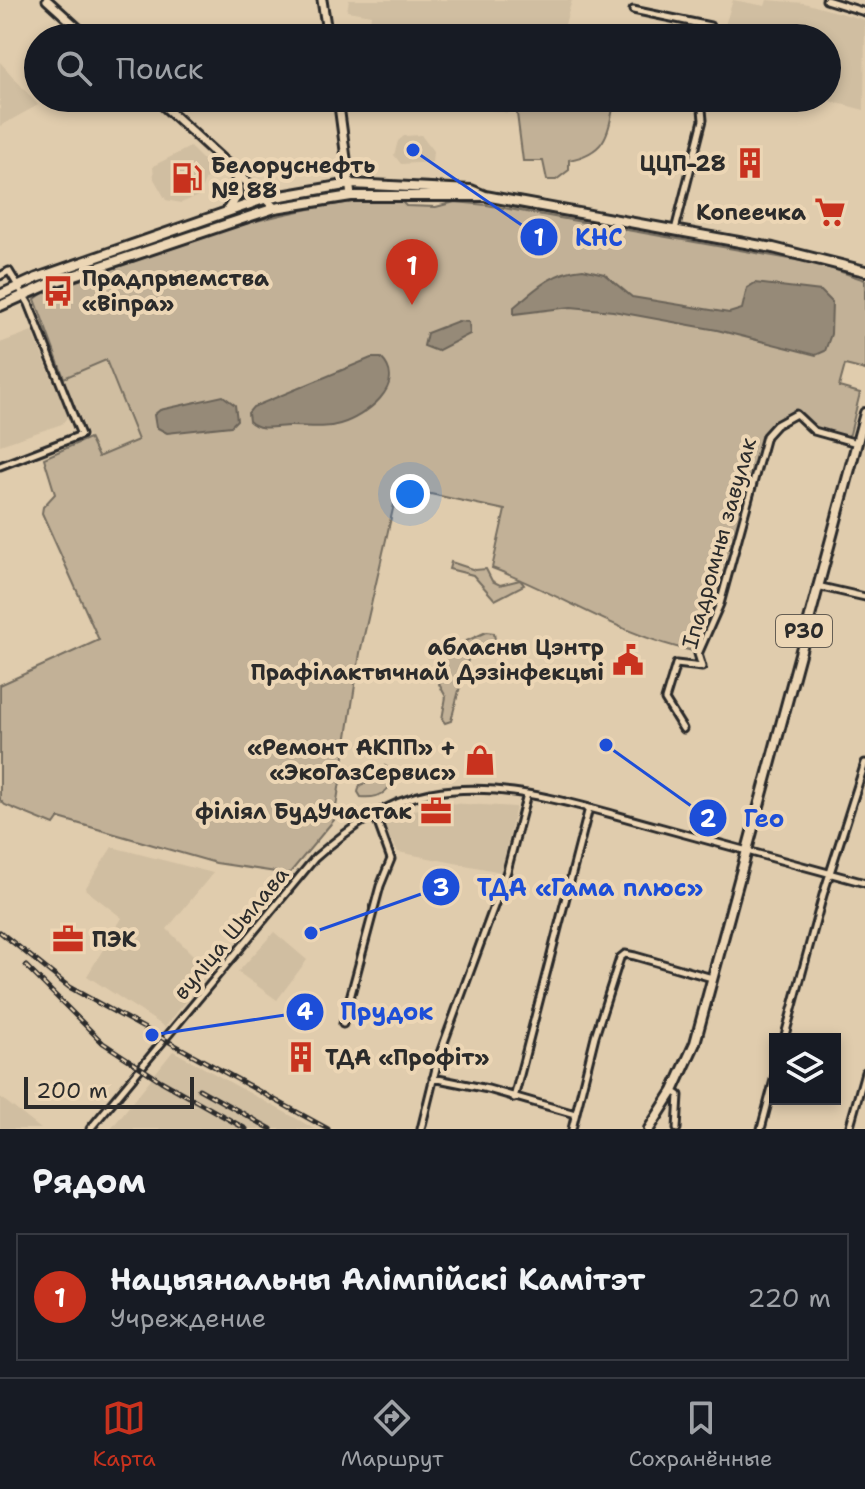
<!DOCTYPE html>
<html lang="ru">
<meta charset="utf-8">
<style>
body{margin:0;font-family:"Shantell Sans",sans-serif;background:#242831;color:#f1f3f6}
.controls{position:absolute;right:24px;bottom:24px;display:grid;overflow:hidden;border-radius:0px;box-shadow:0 4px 12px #0003}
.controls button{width:72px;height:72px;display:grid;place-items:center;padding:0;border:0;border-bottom:2px solid #363941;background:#171b24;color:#f1f3f6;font:40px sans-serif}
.scale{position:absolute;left:24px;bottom:20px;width:170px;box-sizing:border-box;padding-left:8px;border:4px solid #2b2b2b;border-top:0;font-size:22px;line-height:28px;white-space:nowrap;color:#2b2b2b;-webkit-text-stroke:6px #ecd6b5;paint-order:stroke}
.you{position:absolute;left:410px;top:494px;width:28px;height:28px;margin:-20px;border:6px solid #fff;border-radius:50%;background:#1a73e8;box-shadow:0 0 0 12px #1a73e833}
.badge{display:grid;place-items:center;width:52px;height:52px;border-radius:50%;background:#c8321e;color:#fff;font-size:26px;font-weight:700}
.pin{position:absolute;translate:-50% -66px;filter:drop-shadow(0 2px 4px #0008)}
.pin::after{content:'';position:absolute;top:42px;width:28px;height:24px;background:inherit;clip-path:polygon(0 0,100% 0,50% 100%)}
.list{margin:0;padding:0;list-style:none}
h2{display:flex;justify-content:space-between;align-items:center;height:104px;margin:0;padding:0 32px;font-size:34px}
h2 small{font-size:26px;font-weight:400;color:#9ea1a6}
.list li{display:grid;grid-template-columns:52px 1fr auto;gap:24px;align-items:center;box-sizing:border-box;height:128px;margin:0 16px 16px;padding:0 16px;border:2px solid #363941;border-radius:0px}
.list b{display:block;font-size:30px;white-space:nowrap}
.list p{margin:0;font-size:26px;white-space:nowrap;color:#9ea1a6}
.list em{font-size:26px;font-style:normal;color:#9ea1a6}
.icon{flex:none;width:44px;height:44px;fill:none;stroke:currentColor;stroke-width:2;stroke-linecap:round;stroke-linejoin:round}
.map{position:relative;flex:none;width:865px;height:1129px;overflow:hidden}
.search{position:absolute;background:#171b24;box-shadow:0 4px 12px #0003;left:24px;right:24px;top:24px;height:88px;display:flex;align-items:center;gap:20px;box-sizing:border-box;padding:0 28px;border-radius:44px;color:#9ea1a6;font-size:30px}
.sheet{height:248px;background:#171b24}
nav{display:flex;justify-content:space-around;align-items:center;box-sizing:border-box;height:112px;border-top:2px solid #363941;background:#171b24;font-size:22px;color:#9ea1a6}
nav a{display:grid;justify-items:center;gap:4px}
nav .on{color:#c8321e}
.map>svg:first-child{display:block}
.built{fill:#d0bea1}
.green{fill:#c2b197;stroke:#766e61;stroke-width:2}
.water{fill:#968a78;stroke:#6b6459;stroke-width:2}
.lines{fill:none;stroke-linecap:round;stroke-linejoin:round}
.street-casing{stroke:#2b2b2b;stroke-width:11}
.secondary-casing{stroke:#2b2b2b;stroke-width:13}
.primary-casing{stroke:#2b2b2b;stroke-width:14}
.street{stroke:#ecd6b5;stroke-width:5}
.secondary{stroke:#ecd6b5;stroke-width:7}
.primary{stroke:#ecd6b5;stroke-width:8}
.rail-casing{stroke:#2b2b2b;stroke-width:5}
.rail{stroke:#ecd6b5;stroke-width:2;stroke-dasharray:6;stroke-linecap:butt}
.labels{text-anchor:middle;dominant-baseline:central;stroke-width:8;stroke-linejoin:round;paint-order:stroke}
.shield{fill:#ecd6b5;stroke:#655e54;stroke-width:2}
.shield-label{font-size:20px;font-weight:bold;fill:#2b2b2b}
.poi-label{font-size:22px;font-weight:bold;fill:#2b2b2b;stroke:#ecd6b5;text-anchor:end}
.street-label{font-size:22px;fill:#2b2b2b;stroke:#ecd6b5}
.leader{fill:none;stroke:#1d4ed8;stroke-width:3}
.callout-dot{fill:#1d4ed8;stroke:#ecd6b5;stroke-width:3}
.mark-label{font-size:24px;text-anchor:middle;font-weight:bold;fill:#fff}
.callout-label{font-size:24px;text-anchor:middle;font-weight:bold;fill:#1d4ed8;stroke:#ecd6b5;stroke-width:8;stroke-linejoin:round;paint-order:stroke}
</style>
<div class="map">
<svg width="865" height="1129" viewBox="0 0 865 1129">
<rect width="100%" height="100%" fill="#e0ccad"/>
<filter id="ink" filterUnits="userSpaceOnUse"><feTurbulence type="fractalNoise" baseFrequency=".0125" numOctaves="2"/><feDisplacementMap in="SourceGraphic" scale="16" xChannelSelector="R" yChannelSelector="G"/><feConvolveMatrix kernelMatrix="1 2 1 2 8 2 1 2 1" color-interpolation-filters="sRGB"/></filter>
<g filter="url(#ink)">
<path class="built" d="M349 0H572L561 38H368L371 15 347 11Z
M733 0 765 6 767 0 804 3 865 20 864 110 818 98H827V38H721Z
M0 62 38 105 0 126Z
M418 98H509L508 113Z
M421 135 433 151 432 162 401 164 394 155 398 141 404 136Z
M190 147 211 168 198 196 181 203 166 200 154 179 153 166Z
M32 331 68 416 62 424 0 445V343Z
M106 359 138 440 97 457 64 378Z
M432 802 516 807 501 872 398 852 382 825 404 812 430 807Z
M112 847 213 873 167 929 210 972 165 1027 87 976 122 918 85 889Z
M274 932 307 960 277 1000 238 972Z
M173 1051 299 1120 314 1129H111Z
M0 1097 41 1129H0Z"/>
<path class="green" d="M515 98H615C608 133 608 152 569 160V170L556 180H547L543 161H523Z
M381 199 400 200 406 206 436 207 455 202 487 205 818 264 865 280V370L845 365 839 387 860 393 850 434 844 439 817 433 796 415 765 435 716 601 693 651C623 637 559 593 492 568L505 510 398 487 360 653 334 820 289 874 216 863 59 818 54 825 5 805 0 800V685L99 640 42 513 43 507 55 494 44 458 89 438 98 457 138 440 106 360 64 378 35 299 43 293C153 252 263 209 381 199Z
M451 562 475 570 486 569 492 581 500 585 520 580 524 585 495 600 473 575 449 569Z
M486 632 494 633 495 640 471 651C463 674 457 697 451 721L445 723 442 719 446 697 439 684 448 671 442 652Z
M385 766 394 772C392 791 380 799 361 797L358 792 360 785 377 779Z"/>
<path class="water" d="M583 269 604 274 632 297 729 313 742 309 747 288 755 283 821 291 832 302 831 334 825 351 816 355 717 330 613 311 571 307 514 314V307C535 289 554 271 583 269Z
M458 321 469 322 470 334 437 351 424 346 427 333Z
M371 358H381C409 385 364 417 340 424 323 429 308 426 290 426 276 426 260 432 249 421L248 413 253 407Z
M223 396 235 405 237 420 231 426 167 433 156 427 154 415 160 410Z"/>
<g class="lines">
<defs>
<path id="street" d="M826 0 865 12
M633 10 710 26 715 38
M675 230 703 120 701 98
M0 276 9 271 29 304 81 435 0 466
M817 586 865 597
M683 729 665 700 676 664 702 667 698 654 720 604 766 436 776 425 796 414 814 431 857 443
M343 1024 380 886 391 859 375 815
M784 1039 823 895 865 763
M433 1078 488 1089 575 1114
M673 1091 679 1095 677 1129
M514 1098 589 808
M90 1129 315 858C348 829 387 801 431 793 507 779 587 808 659 827 728 846 796 864 865 883
M421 1129 439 1056 507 871 527 794
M572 1129 595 1036 620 958 625 954 635 956 712 978
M761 1129 775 1076
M849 1129 865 1072"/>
<path id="secondary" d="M47 0 89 38
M322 0 328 38
M155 98 275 208
M338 98 351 196"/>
<path id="primary" d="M227 211 238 194 236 172
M0 295 37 278 264 199 351 184 471 190 485 196 773 248 865 271
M0 306 54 282 275 208 351 196H485
M649 1129 673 1091 695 1043 865 413"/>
</defs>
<use href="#street" class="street-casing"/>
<use href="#secondary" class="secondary-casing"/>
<use href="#primary" class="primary-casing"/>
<use href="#street" class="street"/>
<use href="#secondary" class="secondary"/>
<use href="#primary" class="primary"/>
<defs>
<path id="rail" d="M0 932 69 987 328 1129
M26 966 103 1043 161 1081 246 1129
M199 1089 271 1129"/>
</defs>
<use href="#rail" class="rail-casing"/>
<use href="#rail" class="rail"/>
</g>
</g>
<defs>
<symbol id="building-bare" viewBox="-9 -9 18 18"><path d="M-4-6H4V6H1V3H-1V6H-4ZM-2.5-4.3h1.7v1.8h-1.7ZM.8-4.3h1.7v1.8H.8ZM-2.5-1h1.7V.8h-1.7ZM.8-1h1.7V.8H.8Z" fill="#c8321e" stroke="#ecd6b5" stroke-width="2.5" paint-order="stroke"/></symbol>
<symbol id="fuel-bare" viewBox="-9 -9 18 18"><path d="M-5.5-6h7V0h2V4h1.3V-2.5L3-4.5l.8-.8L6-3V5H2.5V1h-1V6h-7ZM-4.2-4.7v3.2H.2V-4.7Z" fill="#c8321e" stroke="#ecd6b5" stroke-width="2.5" paint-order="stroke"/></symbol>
<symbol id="supermarket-bare" viewBox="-9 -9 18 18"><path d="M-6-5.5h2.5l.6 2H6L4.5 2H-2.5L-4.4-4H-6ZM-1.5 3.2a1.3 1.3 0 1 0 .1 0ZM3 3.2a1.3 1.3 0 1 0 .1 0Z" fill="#c8321e" stroke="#ecd6b5" stroke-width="2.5" paint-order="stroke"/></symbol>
<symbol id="bus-bare" viewBox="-9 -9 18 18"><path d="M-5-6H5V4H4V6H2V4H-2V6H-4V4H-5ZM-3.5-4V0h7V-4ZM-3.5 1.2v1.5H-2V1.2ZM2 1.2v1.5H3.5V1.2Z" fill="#c8321e" stroke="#ecd6b5" stroke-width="2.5" paint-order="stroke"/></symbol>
<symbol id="civic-bare" viewBox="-9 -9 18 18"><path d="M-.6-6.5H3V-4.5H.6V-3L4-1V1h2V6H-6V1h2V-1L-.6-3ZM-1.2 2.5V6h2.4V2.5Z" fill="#c8321e" stroke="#ecd6b5" stroke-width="2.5" paint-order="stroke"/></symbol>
<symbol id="shop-bare" viewBox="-9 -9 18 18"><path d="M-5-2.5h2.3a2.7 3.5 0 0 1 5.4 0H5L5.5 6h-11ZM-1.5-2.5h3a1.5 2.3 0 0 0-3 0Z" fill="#c8321e" stroke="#ecd6b5" stroke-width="2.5" paint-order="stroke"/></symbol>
<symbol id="office-bare" viewBox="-9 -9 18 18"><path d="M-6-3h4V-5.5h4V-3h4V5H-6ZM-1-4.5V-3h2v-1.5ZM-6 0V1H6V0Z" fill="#c8321e" stroke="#ecd6b5" stroke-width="2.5" paint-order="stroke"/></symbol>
</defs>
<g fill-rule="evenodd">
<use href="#building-bare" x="728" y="141" width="44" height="44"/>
<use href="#fuel-bare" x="165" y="156" width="44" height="44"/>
<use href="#supermarket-bare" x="808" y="190" width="44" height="44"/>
<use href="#bus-bare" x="36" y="269" width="44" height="44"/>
<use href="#civic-bare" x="606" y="638" width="44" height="44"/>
<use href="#shop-bare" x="458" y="738" width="44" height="44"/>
<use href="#office-bare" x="414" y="789" width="44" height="44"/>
<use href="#office-bare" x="46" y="917" width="44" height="44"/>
<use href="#building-bare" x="279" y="1035" width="44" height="44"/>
</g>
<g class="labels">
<rect class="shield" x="776" y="615" width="56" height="32" rx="6"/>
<g class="shield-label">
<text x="804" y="631">Р30</text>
</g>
<g class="poi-label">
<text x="726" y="163">ЦЦП-28</text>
<text x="211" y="165" text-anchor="start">Белоруснефть<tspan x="211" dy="25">№ 88</tspan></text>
<text x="806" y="212">Копеечка</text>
<text x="82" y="278" text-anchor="start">Прадпрыемства<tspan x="82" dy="25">«Віпра»</tspan></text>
<text x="604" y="647">абласны Цэнтр<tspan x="604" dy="25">Прафілактычнай Дэзінфекцыі</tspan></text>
<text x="456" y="747">«Ремонт АКПП» +<tspan x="456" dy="25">«ЭкоГазСервис»</tspan></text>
<text x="412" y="811">філіял БудУчастак</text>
<text x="92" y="939" text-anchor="start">ПЭК</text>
<text x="325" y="1057" text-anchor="start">ТДА «Профіт»</text>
</g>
<g class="street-label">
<text transform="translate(719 543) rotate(-74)">Іпадромны завулак</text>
<text transform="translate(231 933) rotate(-50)">вуліца Шылава</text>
</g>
</g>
<path class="leader" d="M413 150L539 237M606 745L708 818M311 933L441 887M152 1035L305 1012"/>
<g class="callout-dot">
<circle cx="413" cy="150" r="8"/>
<circle cx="606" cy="745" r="8"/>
<circle cx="311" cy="933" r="8"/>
<circle cx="152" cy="1035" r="8"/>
<circle cx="539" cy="237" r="20"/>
<circle cx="708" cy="818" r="20"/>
<circle cx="441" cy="887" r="20"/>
<circle cx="305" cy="1012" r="20"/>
</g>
<g class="mark-label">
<text x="539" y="246">1</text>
<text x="708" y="827">2</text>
<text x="441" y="896">3</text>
<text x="305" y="1020">4</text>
</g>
<g class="callout-label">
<text x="599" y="246">КНС</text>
<text x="764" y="827">Гео</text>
<text x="590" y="896">ТДА «Гама плюс»</text>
<text x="387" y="1020">Прудок</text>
</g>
</svg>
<div class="controls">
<button><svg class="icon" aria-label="layers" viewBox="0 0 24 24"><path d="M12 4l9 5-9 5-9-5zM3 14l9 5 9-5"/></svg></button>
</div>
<div class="scale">200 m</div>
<div class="you"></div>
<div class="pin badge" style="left:412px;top:305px">1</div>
<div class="search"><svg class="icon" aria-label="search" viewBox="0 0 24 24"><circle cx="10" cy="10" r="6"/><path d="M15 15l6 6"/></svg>Поиск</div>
</div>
<section class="sheet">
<h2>Рядом<small></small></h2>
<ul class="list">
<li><span class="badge">1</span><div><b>Нацыянальны Алімпійскі Камітэт</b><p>Учреждение</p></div><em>220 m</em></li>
</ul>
</section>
<nav>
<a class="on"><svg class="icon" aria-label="map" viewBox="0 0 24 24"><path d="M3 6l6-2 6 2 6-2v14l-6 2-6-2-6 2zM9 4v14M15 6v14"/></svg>Карта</a>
<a><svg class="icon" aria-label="directions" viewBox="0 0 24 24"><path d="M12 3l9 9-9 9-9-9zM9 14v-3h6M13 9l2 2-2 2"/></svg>Маршрут</a>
<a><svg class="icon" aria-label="saved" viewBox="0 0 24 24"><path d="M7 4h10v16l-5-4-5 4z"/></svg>Сохранённые</a>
</nav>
